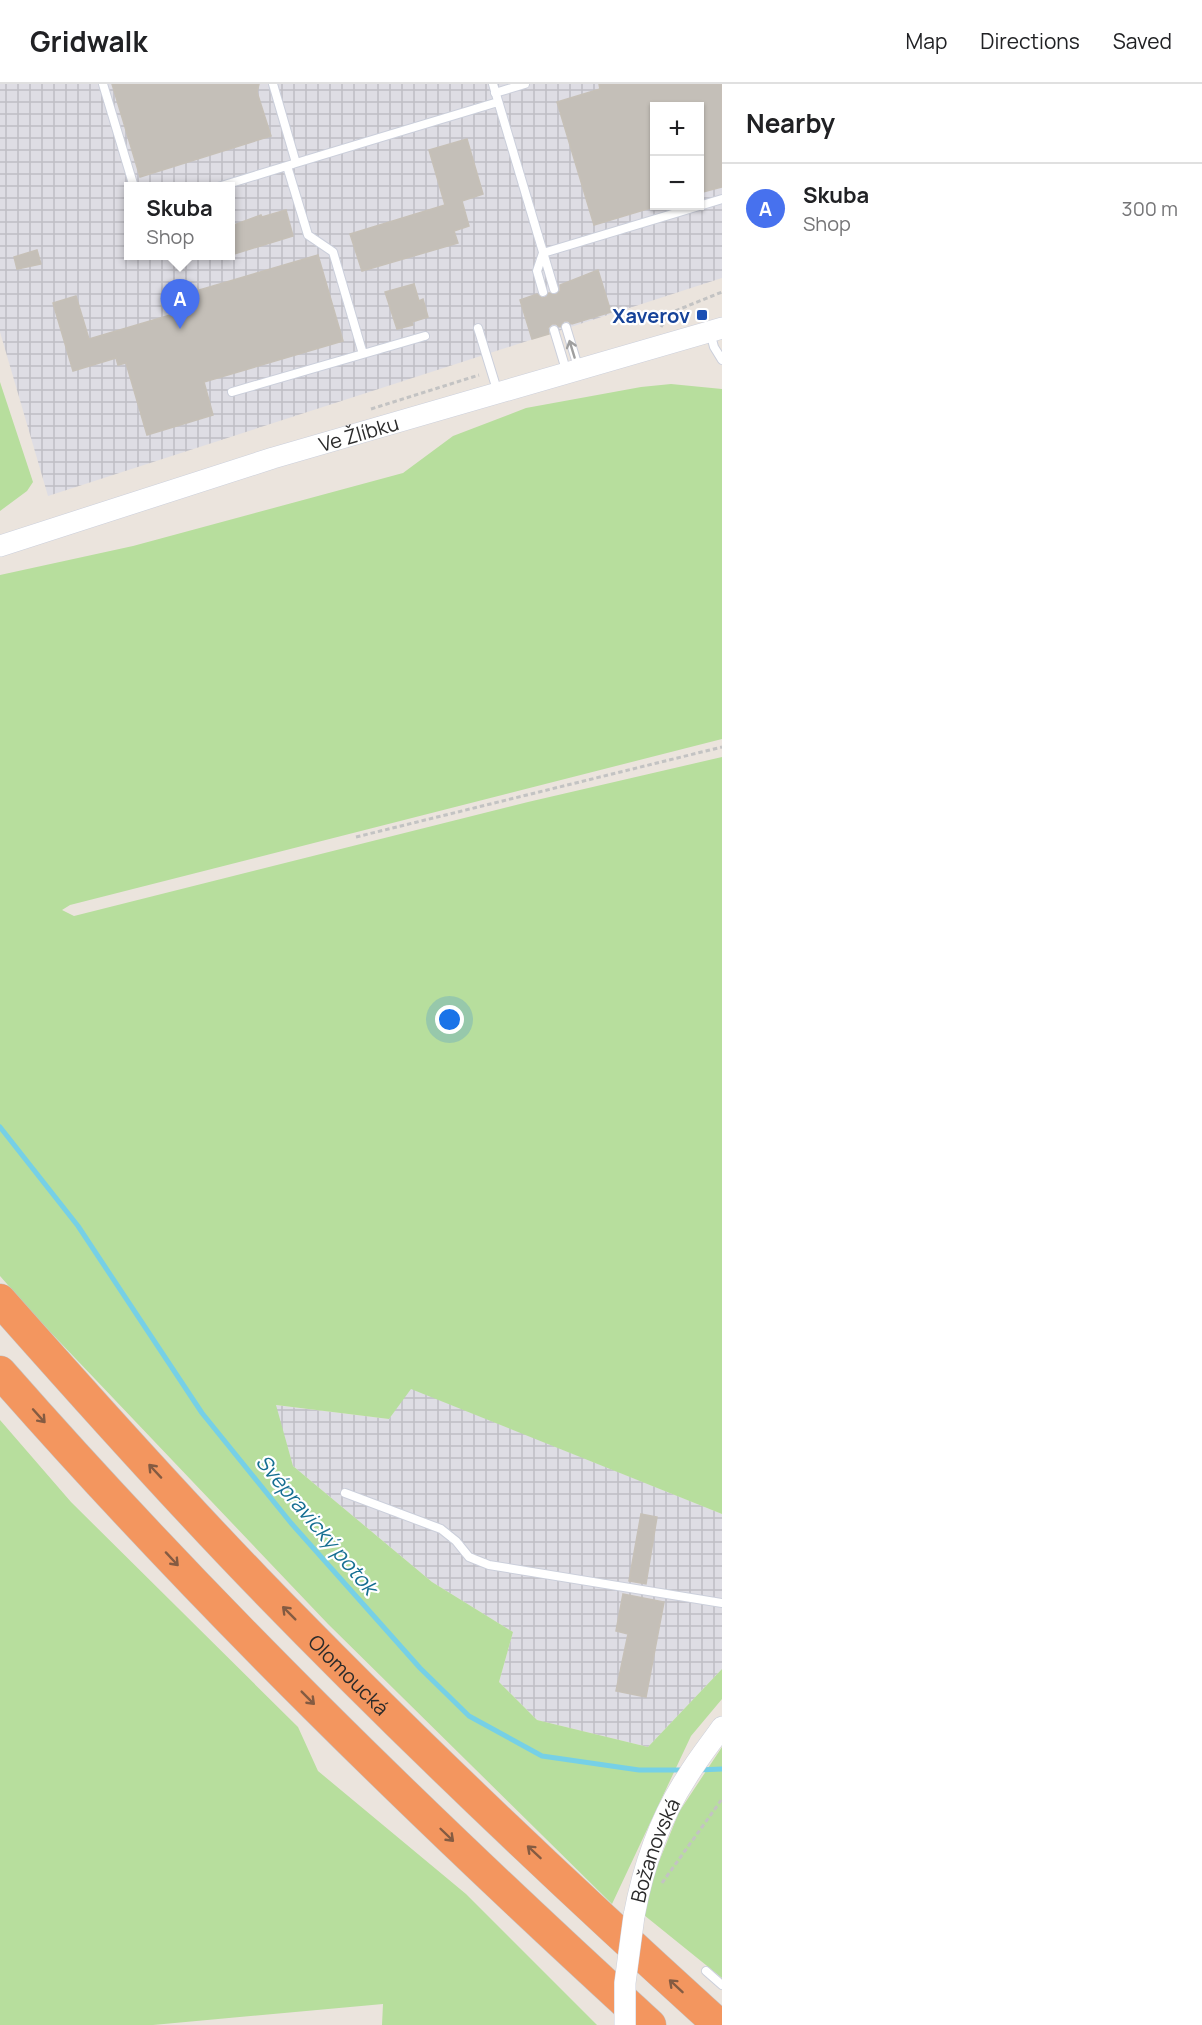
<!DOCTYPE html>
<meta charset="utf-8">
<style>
body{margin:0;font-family:Manrope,sans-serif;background:#f6f6f6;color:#202124}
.controls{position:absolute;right:18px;top:18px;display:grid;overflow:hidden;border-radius:0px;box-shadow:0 2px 4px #0004}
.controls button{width:54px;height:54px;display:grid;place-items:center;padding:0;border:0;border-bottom:2px solid #e0e0e0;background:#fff;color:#202124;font:30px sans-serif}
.you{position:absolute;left:450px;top:936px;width:21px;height:21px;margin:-15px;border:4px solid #fff;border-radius:50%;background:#1a73e8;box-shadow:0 0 0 9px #1a73e833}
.badge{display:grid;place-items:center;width:39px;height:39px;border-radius:50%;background:#4771ee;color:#fff;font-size:20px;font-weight:700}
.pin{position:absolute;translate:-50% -50px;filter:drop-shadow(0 2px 3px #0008)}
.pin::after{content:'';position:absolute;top:32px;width:21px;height:18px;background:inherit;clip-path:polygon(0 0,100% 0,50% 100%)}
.popup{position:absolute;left:124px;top:98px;width:111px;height:78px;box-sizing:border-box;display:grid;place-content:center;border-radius:0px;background:#fff;filter:drop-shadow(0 2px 4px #0005);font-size:20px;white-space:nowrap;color:#757577}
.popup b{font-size:22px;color:#202124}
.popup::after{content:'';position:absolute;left:50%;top:100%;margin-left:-12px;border:12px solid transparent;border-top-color:#fff}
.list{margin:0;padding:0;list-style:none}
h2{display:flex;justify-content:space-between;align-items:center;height:78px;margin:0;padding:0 24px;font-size:26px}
h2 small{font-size:20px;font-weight:400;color:#757577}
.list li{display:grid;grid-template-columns:39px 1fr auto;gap:18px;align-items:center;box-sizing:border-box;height:90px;padding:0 24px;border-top:2px solid #e0e0e0}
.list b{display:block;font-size:22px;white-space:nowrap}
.list p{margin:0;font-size:20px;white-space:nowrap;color:#757577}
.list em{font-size:20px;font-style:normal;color:#757577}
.map{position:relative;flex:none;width:722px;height:1941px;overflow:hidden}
header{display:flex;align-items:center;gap:36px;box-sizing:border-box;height:84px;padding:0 30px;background:#fff;border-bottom:2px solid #e0e0e0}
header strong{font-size:28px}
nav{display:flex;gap:33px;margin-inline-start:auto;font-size:21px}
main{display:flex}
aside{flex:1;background:#fff}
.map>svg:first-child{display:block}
.industrial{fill:url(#industrial-grid);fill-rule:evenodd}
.grass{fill:#b7de9d}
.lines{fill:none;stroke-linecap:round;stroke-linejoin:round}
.stream{stroke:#76d0e6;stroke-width:5}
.building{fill:#c4bfb8;stroke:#c6c0b7;stroke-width:1.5}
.service-casing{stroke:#cbcfdb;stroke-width:10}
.tertiary-casing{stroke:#cbcfdb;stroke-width:22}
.motorway-casing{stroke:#c3c3c3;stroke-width:33}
.path{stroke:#c3c3c3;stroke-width:3;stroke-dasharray:4.5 3;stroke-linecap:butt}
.service{stroke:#fff;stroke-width:8}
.tertiary{stroke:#fff;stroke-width:21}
.motorway{stroke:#f3965f;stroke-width:32}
.tertiary-bridge-casing{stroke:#cbcfdb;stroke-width:22;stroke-linecap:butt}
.tertiary-bridge{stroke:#fff;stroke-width:21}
.oneway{stroke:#9f9f9f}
.oneway2{stroke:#845b42}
.transit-dot{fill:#1a4fb4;stroke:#fff;stroke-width:2}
.labels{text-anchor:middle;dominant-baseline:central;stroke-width:4.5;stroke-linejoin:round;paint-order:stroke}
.transit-label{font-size:20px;font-weight:bold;fill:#164399;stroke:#fff;text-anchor:end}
.street-label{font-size:20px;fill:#2a2a2a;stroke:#fff}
.water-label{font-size:21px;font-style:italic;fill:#166f92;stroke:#fff}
</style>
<header>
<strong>Gridwalk</strong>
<nav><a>Map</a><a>Directions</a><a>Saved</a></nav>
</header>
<main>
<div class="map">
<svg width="722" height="1941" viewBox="0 0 722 1941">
<defs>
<pattern id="industrial-grid" width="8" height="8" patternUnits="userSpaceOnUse" patternTransform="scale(1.5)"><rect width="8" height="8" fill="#dedde4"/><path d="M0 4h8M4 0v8" fill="none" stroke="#bfbec4"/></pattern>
</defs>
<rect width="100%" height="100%" fill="#ebe4dd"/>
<path class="industrial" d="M0 0H722V194L48 412 0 248ZM654 22H700V122H654ZM129 103H231V172H129Z
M410 1304 722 1430V1585L648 1663 537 1636 499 1598 513 1548 432 1498 293 1382 275 1321 389 1335Z"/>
<path class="grass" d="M0 298 33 398 27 407 0 427Z
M671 300 722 305V655L70 821 62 826 74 832 528 718 722 673V1430L411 1305 389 1335 276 1321 293 1382 432 1498 513 1548 499 1598 537 1636 648 1663 722 1585V1615L691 1652 612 1820 328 1540 37 1234 0 1192V491L133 462 403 389 453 352 526 324 641 303Z
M0 1336 71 1418 298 1643 318 1687 466 1810 597 1941H382L383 1920 153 1941H0Z
M722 1663V1894L639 1827 679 1728Z"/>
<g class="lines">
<path class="stream" d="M0 1043 78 1142 202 1329 291 1439 420 1584 469 1632 542 1672 639 1686H686
M698 1686 722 1685"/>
</g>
<path class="building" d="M112 0H259L257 8 271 52 140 93Z
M599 0H722V103L699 109V22H654V123L594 141 557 18 600 5Z
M467 55 483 110 462 117 469 142 454 147 458 159 362 187 350 150 445 121 429 66Z
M286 126 293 152 231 171V142L261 131 262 133Z
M37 166 41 180 17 185 14 173Z
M318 171 343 257 204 298 213 331 147 351 126 279 118 281 116 274 73 287 53 219 76 212 89 255 194 224 189 209Z
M598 186 611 228 572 240 568 237H564L560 243 556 240H552L548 244 549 250 532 255 520 216 537 210 542 214 547 213 549 209 556 211 560 207V201Z
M414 200 419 217 423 215 428 233 412 238 413 241 397 245 385 208Z
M641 1430 657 1433 646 1500 629 1497Z
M623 1510 664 1518 646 1613 616 1607 628 1550 616 1547Z"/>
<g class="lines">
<defs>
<path id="service" d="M103 0 134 103
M273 0 296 79 498 18
M493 0 554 205
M495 9 525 0
M287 82 308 151 333 168 363 270
M218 103 293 80
M543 169 722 115
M543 169 537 187 543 208
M566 243 579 286
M478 244 498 309
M554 246 567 289
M710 248 714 263 722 276
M232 308 425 252
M345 1409 441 1445 456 1457 469 1473 489 1481 722 1519
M706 1887 722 1901"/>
<g id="tertiary">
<path id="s1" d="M0 462 273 374 722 244"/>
<path id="s2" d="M634 1832C643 1784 660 1734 687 1693 697 1676 710 1660 722 1643"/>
</g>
<g id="motorway">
<path id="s3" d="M0 1216C84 1311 168 1405 256 1496 405 1650 561 1798 719 1941"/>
<path d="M0 1288C203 1519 424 1734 650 1941"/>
</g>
</defs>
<use href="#service" class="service-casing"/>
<use href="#tertiary" class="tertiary-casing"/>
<use href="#motorway" class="motorway-casing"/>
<path class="path" d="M661 243 670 229 722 208
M371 325 479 291
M356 753 722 663
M662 1799 722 1715"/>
<use href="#service" class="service"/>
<use href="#tertiary" class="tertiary"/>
<use href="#motorway" class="motorway"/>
<defs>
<path id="tertiary-bridge" d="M625 1941V1899L634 1832"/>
</defs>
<use href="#tertiary-bridge" class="tertiary-bridge-casing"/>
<use href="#tertiary-bridge" class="tertiary-bridge"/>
</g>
<defs><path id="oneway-shaft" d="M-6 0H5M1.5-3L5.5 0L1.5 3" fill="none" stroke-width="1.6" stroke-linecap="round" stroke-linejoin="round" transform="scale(1.5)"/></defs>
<use class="oneway" href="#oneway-shaft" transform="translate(572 265) rotate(-107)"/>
<g class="oneway2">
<use href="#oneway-shaft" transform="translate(39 1332) rotate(48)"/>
<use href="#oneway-shaft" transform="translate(155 1387) rotate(-133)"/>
<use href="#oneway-shaft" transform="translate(172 1475) rotate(47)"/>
<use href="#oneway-shaft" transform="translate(289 1529) rotate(-135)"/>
<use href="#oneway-shaft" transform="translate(308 1614) rotate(45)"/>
<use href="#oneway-shaft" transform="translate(447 1751) rotate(44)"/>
<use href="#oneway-shaft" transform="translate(534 1768) rotate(-137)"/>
<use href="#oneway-shaft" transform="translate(676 1902) rotate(-137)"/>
</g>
<rect class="transit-dot" x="696" y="225" width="12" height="12" rx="3"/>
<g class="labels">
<g class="transit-label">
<text x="690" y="231">Xaverov</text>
</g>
<g class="street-label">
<text stroke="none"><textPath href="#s1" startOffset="376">Ve Žlíbku</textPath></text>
<text stroke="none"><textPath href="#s3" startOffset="512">Olomoucká</textPath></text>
<text stroke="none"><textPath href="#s2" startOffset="69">Božanovská</textPath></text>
</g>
<g class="water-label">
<text transform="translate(317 1440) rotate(50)">Svépravický potok</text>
</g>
</g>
</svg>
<div class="controls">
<button>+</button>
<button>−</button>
</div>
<div class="you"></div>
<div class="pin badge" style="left:180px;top:245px">A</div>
<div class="popup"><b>Skuba</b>Shop</div>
</div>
<aside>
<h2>Nearby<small></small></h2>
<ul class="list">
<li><span class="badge">A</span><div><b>Skuba</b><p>Shop</p></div><em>300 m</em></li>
</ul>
</aside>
</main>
